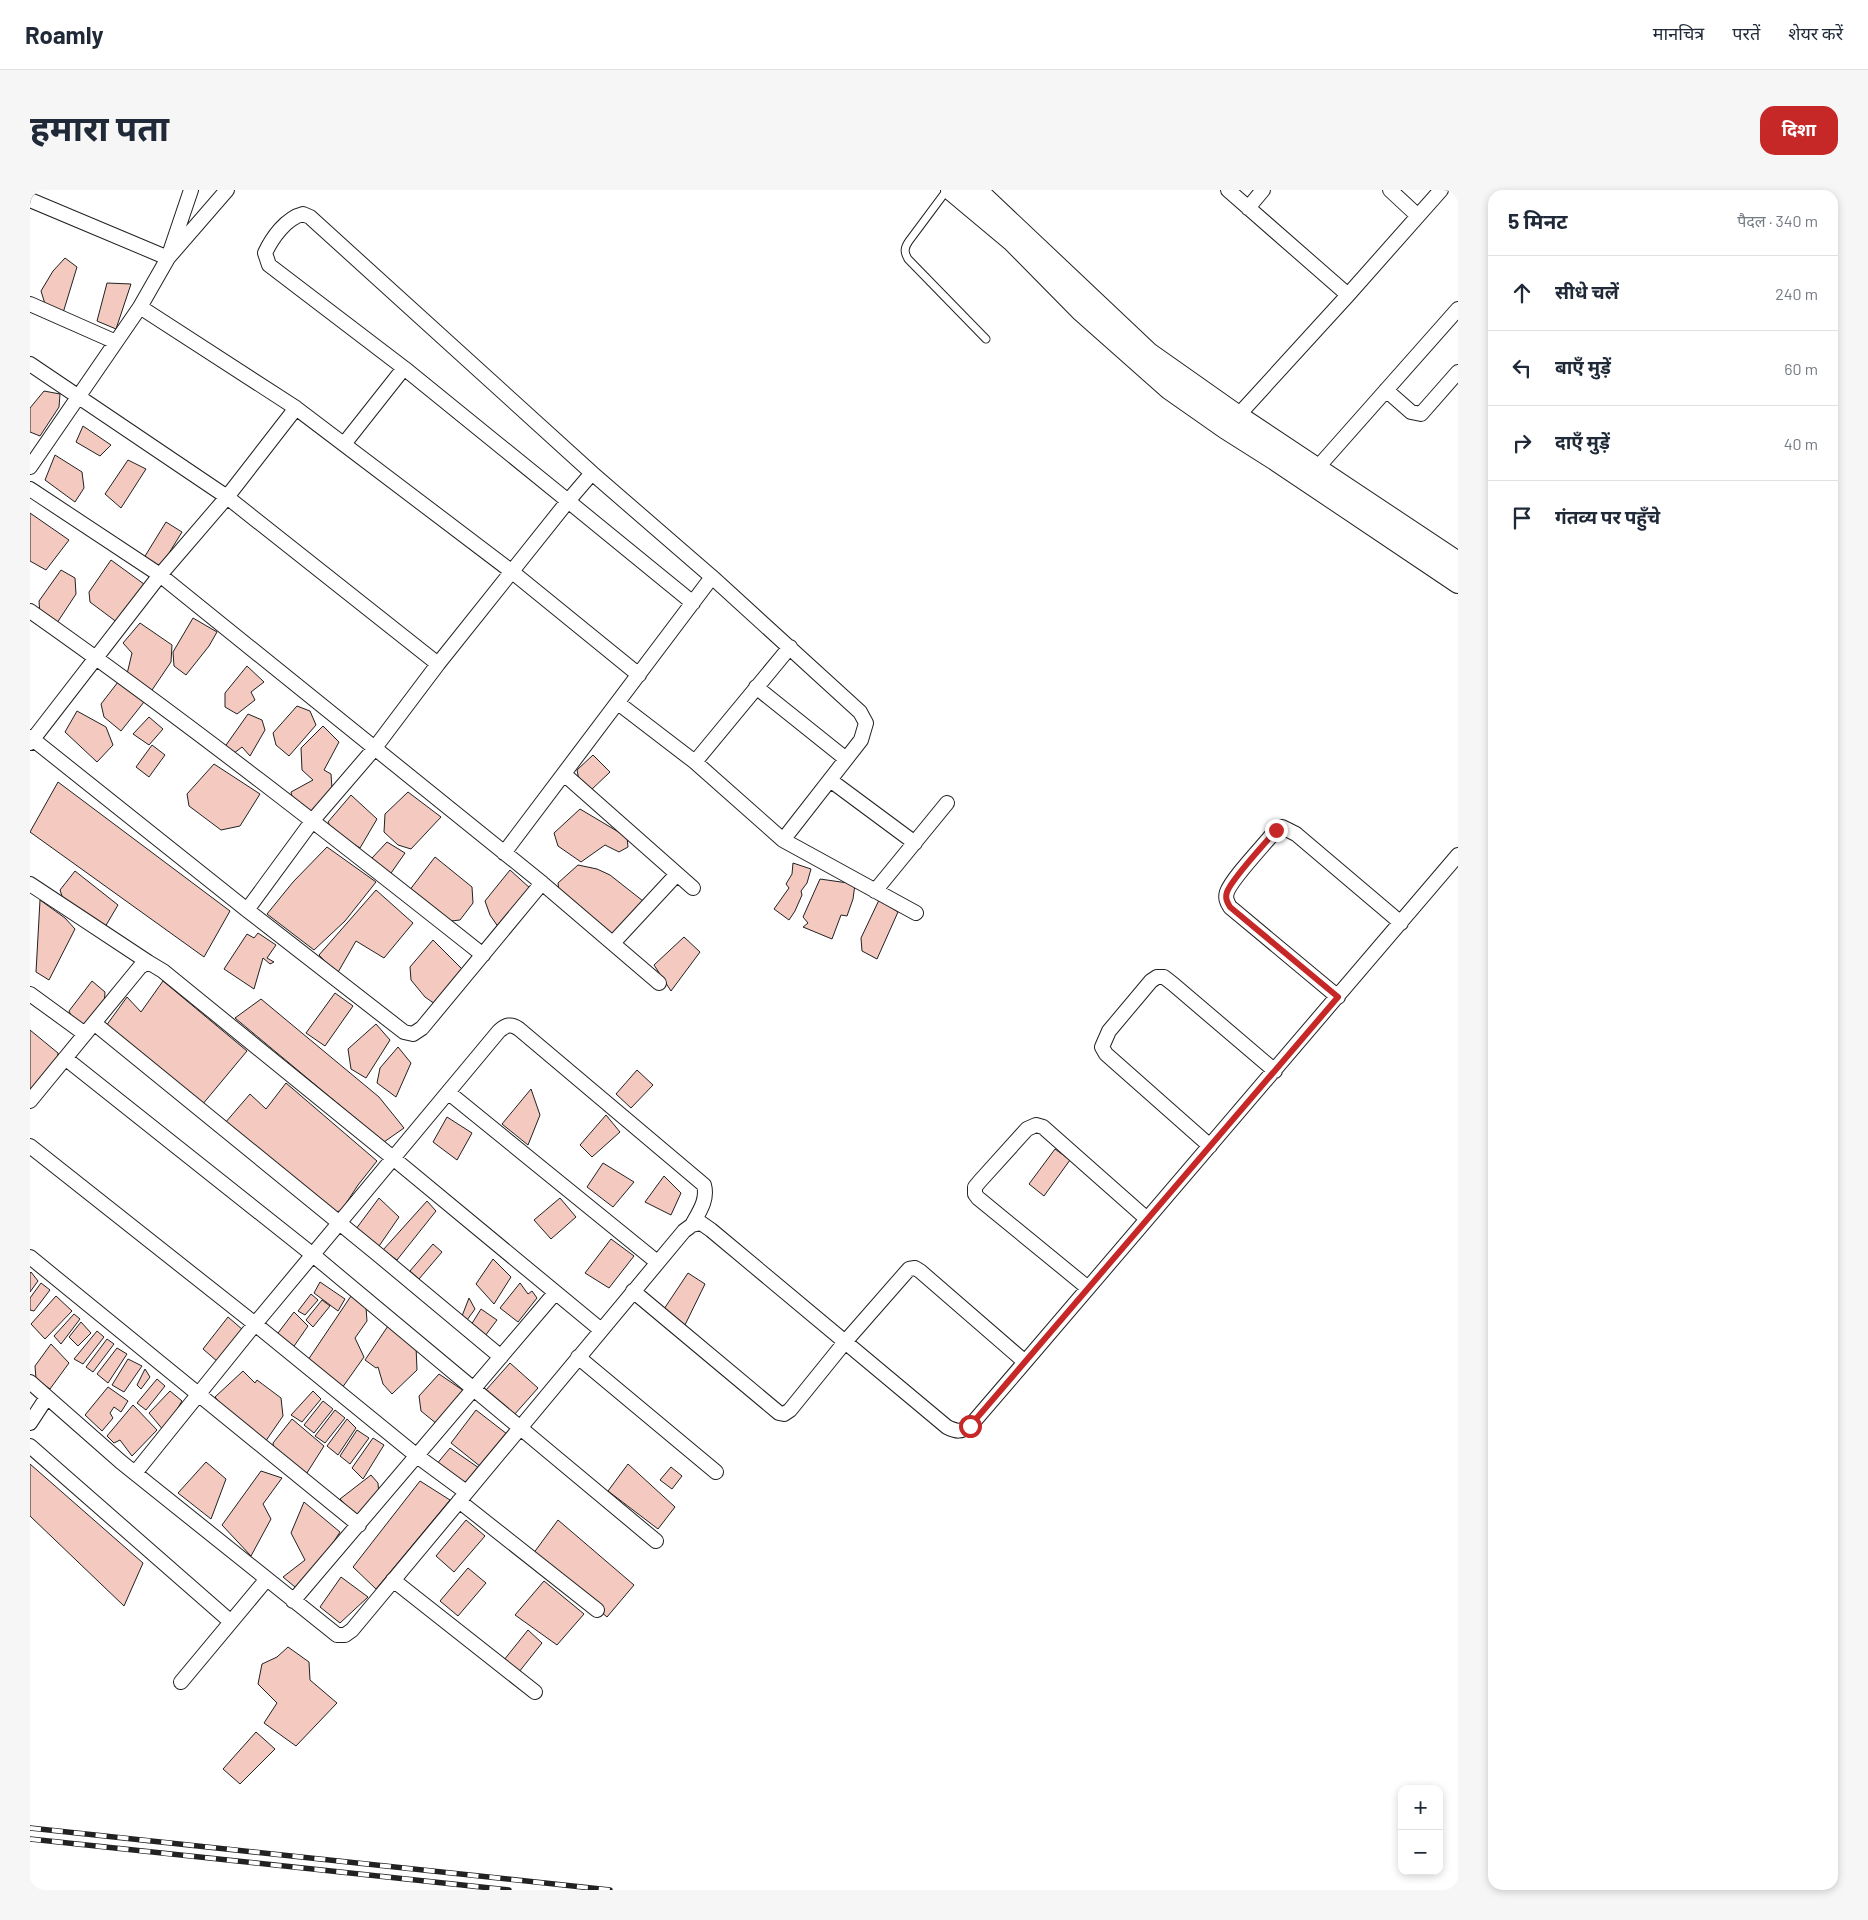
<!DOCTYPE html>
<html lang="hi">
<meta charset="utf-8">
<style>
body{margin:0;font-family:Barlow,"Noto Sans Devanagari",sans-serif;background:#f6f6f7;color:#1f2937}
.controls{position:absolute;right:15px;bottom:15px;display:grid;overflow:hidden;border-radius:10px;box-shadow:0 2px 8px #0003}
.controls button{width:45px;height:45px;display:grid;place-items:center;padding:0;border:0;border-bottom:1px solid #e0e1e3;background:#fff;color:#1f2937;font:25px sans-serif}
.stop{position:absolute;width:15px;height:15px;margin:-11px;border:4px solid #c62828;border-radius:50%;background:#fff}
.stop.end{background:#c62828;border-color:#fff;box-shadow:0 1px 5px #0008}
.list{margin:0;padding:0;list-style:none}
h2{display:flex;justify-content:space-between;align-items:center;height:65px;margin:0;padding:0 20px;font-size:21px}
h2 small{font-size:16px;font-weight:400;color:#747a83}
.list li{display:grid;grid-template-columns:32px 1fr auto;gap:15px;align-items:center;box-sizing:border-box;height:75px;padding:0 20px;border-top:1px solid #e0e1e3}
.list b{display:block;font-size:19px;white-space:nowrap}
.list em{font-size:16px;font-style:normal;color:#747a83}
.icon{flex:none;width:28px;height:28px;fill:none;stroke:currentColor;stroke-width:2;stroke-linecap:round;stroke-linejoin:round}
.map{position:relative;flex:none;width:1428px;height:1700px;overflow:hidden;border-radius:15px}
header{display:flex;align-items:center;gap:30px;box-sizing:border-box;height:70px;padding:0 25px;background:#fff;border-bottom:1px solid #e0e1e3}
header strong{font-size:24px}
nav{display:flex;gap:28px;margin-inline-start:auto;font-size:18px}
.intro{display:flex;align-items:center;justify-content:space-between;box-sizing:border-box;height:120px;padding:0 30px}
h1{margin:0;font-size:35px}
.button{padding:12px 22px;border-radius:15px;background:#c62828;color:#fff;font-size:18px;font-weight:700}
main{display:flex;gap:30px;padding:0 30px}
aside{flex:1;background:#fff;border-radius:15px;box-shadow:0 2px 8px #0003}
.map>svg:first-child{display:block}
.building{fill:#f3c9c0;stroke:#222}
.lines{fill:none;stroke-linecap:round;stroke-linejoin:round}
.lane-casing{stroke:#222;stroke-width:9}
.street-casing{stroke:#222;stroke-width:16}
.secondary-casing{stroke:#222;stroke-width:22}
.lane{stroke:#fff;stroke-width:7}
.street{stroke:#fff;stroke-width:14}
.secondary{stroke:#fff;stroke-width:20}
.rail-casing{stroke:#222;stroke-width:5.5}
.rail{stroke:#fff;stroke-width:4;stroke-dasharray:11;stroke-linecap:butt}
.route{stroke:#c62828;stroke-width:6}
</style>
<header>
<strong>Roamly</strong>
<nav><a>मानचित्र</a><a>परतें</a><a>शेयर करें</a></nav>
</header>
<div class="intro"><h1>हमारा पता</h1><a class="button">दिशा</a></div>
<main>
<div class="map">
<svg width="1428" height="1700" viewBox="0 0 1428 1700">
<rect width="100%" height="100%" fill="#fff"/>
<path class="building" d="M35 68 47 77 33 123 15 114 11 101 23 81Z
M77 93 101 94 86 139 67 131Z
M14 201 30 204 29 217 10 246 0 242V218Z
M53 236 81 255 70 266 46 252Z
M25 265 52 282 54 298 45 312 15 290Z
M98 270 116 279 91 318 75 304Z
M0 323 39 350 16 380 0 371Z
M136 332 152 342 128 381 112 371Z
M81 370 118 397 88 433 60 412 59 402Z
M31 380 45 388 46 404 25 436 10 425 9 411Z
M163 428 187 442 179 456 156 485 144 476 143 462Z
M110 433 142 455 141 472 120 503 97 484 102 463 93 453Z
M217 476 234 492 221 502 225 510 207 524 195 517V503Z
M88 492 114 512 91 541 74 527 71 514Z
M267 516 280 521 286 535 259 566 246 555 243 543Z
M47 521 76 537 83 555 67 572 35 542Z
M218 524 232 530 235 540 220 566 212 557 199 567 194 558Z
M119 527 133 539 119 555 103 544Z
M293 536 309 552 294 580 301 584 302 599 282 628 264 616 261 602 283 590 272 580 271 558Z
M122 555 135 565 119 587 106 577Z
M563 565 580 582 560 601 549 590 547 580Z
M184 574 230 604 210 636 191 640 159 616 157 604Z
M28 592 200 721 174 767 0 642Z
M378 602 411 627 381 659 368 655 354 642 355 624Z
M321 605 347 629 330 658 302 640 298 632Z
M550 619 597 647 598 657 589 662 575 655 551 672 528 656 524 643Z
M357 652 375 663 359 686 344 675 342 668Z
M297 657 346 692 315 731 284 760 237 724 263 692Z
M405 667 442 697 443 713 430 730 421 731 379 701Z
M763 673 781 679 777 693 771 701 772 705 765 721 759 730 744 719 759 698 756 694 762 684Z
M548 675 567 679 580 685 613 711 583 750 530 709 528 693Z
M480 680 501 699 469 738 460 725 455 711Z
M45 681 88 715 75 737 33 709 30 700Z
M790 689 825 694 823 709 817 726 811 725 802 749 773 737 778 733 773 727Z
M346 700 383 733 354 768 326 751 307 784 289 765Z
M10 710 35 728 45 739 19 790 6 782Z
M849 710 868 722 847 769 832 761 831 748Z
M228 743 246 755 237 768 244 772 240 774 233 768 224 799 194 779 217 744 224 748Z
M654 747 670 762 641 801 624 775Z
M403 750 433 780 405 814 395 807 381 790 380 777Z
M62 791 75 802 74 815 56 838 44 832 39 821Z
M133 791 217 861 172 915 76 836 97 807 111 822Z
M305 803 323 816 295 856 276 843Z
M231 809 349 907 374 938 354 952 205 828Z
M346 834 360 850 336 888 321 879 318 859Z
M0 840 28 863 27 875 0 901Z
M368 857 381 873 366 907 347 893 350 878Z
M607 880 623 895 601 918 586 904Z
M256 893 347 971 328 995 311 1021 304 1022 195 933 220 904 236 919Z
M501 899 510 925 498 955 472 934Z
M576 925 590 942 562 967 550 955Z
M417 927 442 943 427 970 403 952Z
M1025 959 1040 970 1014 1006 999 994Z
M573 973 604 992 583 1017 557 997Z
M634 986 651 1003 641 1025 615 1012Z
M349 1008 369 1027 345 1062 323 1043Z
M530 1008 546 1027 521 1049 504 1030Z
M397 1011 406 1021 367 1070 353 1060Z
M581 1049 604 1066 579 1098 555 1083Z
M403 1054 412 1062 389 1089 380 1081Z
M463 1069 481 1087 464 1114 446 1094Z
M1 1082 8 1091 0 1102V1083Z
M658 1083 675 1094 653 1139 634 1119Z
M290 1092 315 1109 308 1121 284 1103Z
M11 1093 20 1100 4 1121 0 1120V1108Z
M490 1093 498 1104 502 1101 507 1108 488 1132 470 1118Z
M281 1104 288 1110 275 1125 268 1121Z
M26 1106 42 1121 15 1149 1 1134Z
M321 1106 336 1117 337 1131 325 1148 334 1167 312 1198 278 1170Z
M439 1108 445 1119 437 1130 432 1126Z
M292 1110 300 1116 283 1137 276 1130Z
M451 1119 467 1130 455 1146 441 1135Z
M264 1122 278 1136 262 1159 245 1147Z
M44 1124 50 1129 31 1154 24 1146Z
M198 1127 213 1140 188 1172 173 1159Z
M51 1132 61 1143 48 1156 39 1147Z
M358 1136 386 1156 387 1180 362 1204 353 1194 348 1177 346 1178 335 1170Z
M67 1141 74 1147 53 1174 44 1169Z
M77 1149 84 1154 63 1182 56 1177Z
M21 1154 39 1173 20 1199 6 1189 5 1176Z
M87 1158 97 1164 78 1193 67 1184Z
M98 1169 112 1176 94 1202 82 1195Z
M480 1173 508 1198 484 1225 456 1200Z
M115 1179 120 1187 111 1199 107 1195Z
M213 1181 225 1193 227 1190 251 1208 253 1226 233 1255 199 1225 185 1207Z
M409 1184 434 1201 407 1234 391 1221 389 1206Z
M127 1189 135 1196 116 1220 107 1213Z
M78 1197 98 1211 91 1222 84 1217 80 1223 83 1228 72 1241 55 1225Z
M140 1201 152 1211 134 1241 119 1223Z
M283 1201 291 1209 272 1232 261 1225Z
M293 1211 303 1219 284 1243 274 1235Z
M103 1215 127 1240 102 1266 90 1250 84 1253 77 1246Z
M305 1220 315 1228 295 1253 285 1246Z
M446 1220 477 1244 451 1277 421 1253Z
M262 1229 294 1256 275 1286 245 1264 243 1253Z
M317 1229 326 1238 308 1265 297 1256Z
M327 1240 339 1248 320 1274 310 1266Z
M343 1248 354 1255 333 1289 322 1278Z
M420 1258 449 1278 434 1296 406 1275Z
M176 1272 196 1289 181 1329 148 1303Z
M0 1274 113 1373 94 1416 0 1326Z
M598 1274 645 1317 628 1339 578 1301Z
M641 1277 652 1286 642 1299 630 1290Z
M231 1281 252 1288 233 1314 241 1329 221 1366 192 1335Z
M341 1285 348 1293 349 1306 329 1328 310 1309Z
M390 1291 420 1310 346 1399 323 1377Z
M274 1312 310 1342 271 1402 253 1387 275 1370 261 1343Z
M436 1330 455 1346 424 1382 406 1366Z
M528 1330 604 1395 577 1427 503 1364Z
M438 1378 456 1393 428 1426 410 1411Z
M311 1387 338 1407 310 1433 290 1417Z
M514 1391 554 1424 527 1455 485 1425Z
M498 1440 512 1453 489 1482 474 1470Z
M258 1457 279 1472 280 1490 307 1513 266 1556 234 1533 247 1513 228 1494 232 1474 247 1467Z
M226 1542 245 1559 210 1594 193 1579Z"/>
<g class="lines">
<defs>
<path id="lane" d="M917 0 879 51C874 58 874 62 878 69L956 149"/>
<path id="street" d="M1198 0 1318 105
M1360 0 1388 26
M0 10 138 68 197 0
M1218 18 1233 0
M0 114 86 152
M110 117 266 218 481 381 609 485
M0 174 197 307 408 474
M1356 200 1381 222 1391 224 1428 182
M1203 231 1318 105 1411 0
M314 254 374 178
M0 277 110 117 138 68 161 0
M562 283 538 311 663 413
M1281 285 1428 119
M0 299 130 385 512 693 629 793
M0 421C155 530 304 647 453 765
M726 497 816 569
M588 513 665 572 753 650 886 723
M0 547 217 720 374 842 383 844 392 838 512 693
M0 553 130 385 197 307 266 218
M665 572 760 457
M534 584 663 698
M800 590 885 653
M474 663 682 387
M0 694 118 772
M845 701 917 613
M217 720 283 630 344 559 408 474 538 311 374 178 239 75 235 63C242 48 256 28 273 24L280 27 562 283 682 387 830 522 836 533 831 550 753 650
M583 753 647 684
M0 804 55 844
M1308 807 1200 717C1197 712 1195 708 1197 702 1202 688 1235 654 1246 640L1252 637 1266 644 1371 733
M64 833 345 1062 471 1167
M35 868 283 1065 626 1351
M419 903 627 1072
M0 911 110 777 118 772 133 781 363 968 571 1140
M0 956 225 1134 387 1266 436 1302
M1180 956 1076 864 1072 857 1079 841 1121 791 1127 787H1134L1143 794 1245 881
M0 1067 329 1335
M1058 1098 948 1008 945 1004V997L950 991 997 939 1006 935 1013 937 1117 1029
M603 1101 749 1223 754 1224 760 1220 815 1152 879 1079 885 1078 890 1081 995 1172
M548 1167 686 1282
M0 1192 91 1272 307 1445H315L322 1440 654 1041 662 1035 671 1033 681 1040 917 1237C927 1242 931 1242 940 1236L995 1172 1428 665
M0 1233 17 1207
M0 1256 201 1432
M105 1283 225 1134 469 841C476 835 481 833 489 839L674 995C678 1010 669 1022 662 1035
M429 1311 567 1420
M363 1390 505 1502
M263 1411 525 1103
M151 1492 236 1390"/>
<path id="secondary" d="M921 0 982 51 1051 121 1139 199 1196 239 1245 270 1428 393
M944 0 955 8 1119 163 1207 225 1428 372"/>
</defs>
<use href="#lane" class="lane-casing"/>
<use href="#street" class="street-casing"/>
<use href="#secondary" class="secondary-casing"/>
<use href="#lane" class="lane"/>
<use href="#street" class="street"/>
<use href="#secondary" class="secondary"/>
<defs>
<path id="rail" d="M0 1638 580 1700
M0 1649 479 1700"/>
</defs>
<use href="#rail" class="rail-casing"/>
<use href="#rail" class="rail"/>
</g>
<g class="lines">
<path class="route" d="M940 1236 1308 807 1200 717C1197 712 1195 708 1197 702 1202 688 1235 654 1246 640"/>
</g>
</svg>
<div class="controls">
<button>+</button>
<button>−</button>
</div>
<div class="stop" style="left:940px;top:1236px"></div>
<div class="stop end" style="left:1246px;top:640px"></div>
</div>
<aside>
<h2>5 मिनट<small>पैदल · 340 m</small></h2>
<ul class="list">
<li><svg class="icon" aria-label="ahead" viewBox="0 0 24 24"><path d="M12 20V5M6 11l6-6 6 6"/></svg><div><b>सीधे चलें</b></div><em>240 m</em></li>
<li><svg class="icon" aria-label="left" viewBox="0 0 24 24"><path d="M17 20v-9H6M10 6l-5 5 5 5"/></svg><div><b>बाएँ मुड़ें</b></div><em>60 m</em></li>
<li><svg class="icon" aria-label="right" viewBox="0 0 24 24"><path d="M7 20v-9h11M14 6l5 5-5 5"/></svg><div><b>दाएँ मुड़ें</b></div><em>40 m</em></li>
<li><svg class="icon" aria-label="arrive" viewBox="0 0 24 24"><path d="M6 21V4h12l-3 4 3 4H6"/></svg><div><b>गंतव्य पर पहुँचे</b></div></li>
</ul>
</aside>
</main>
